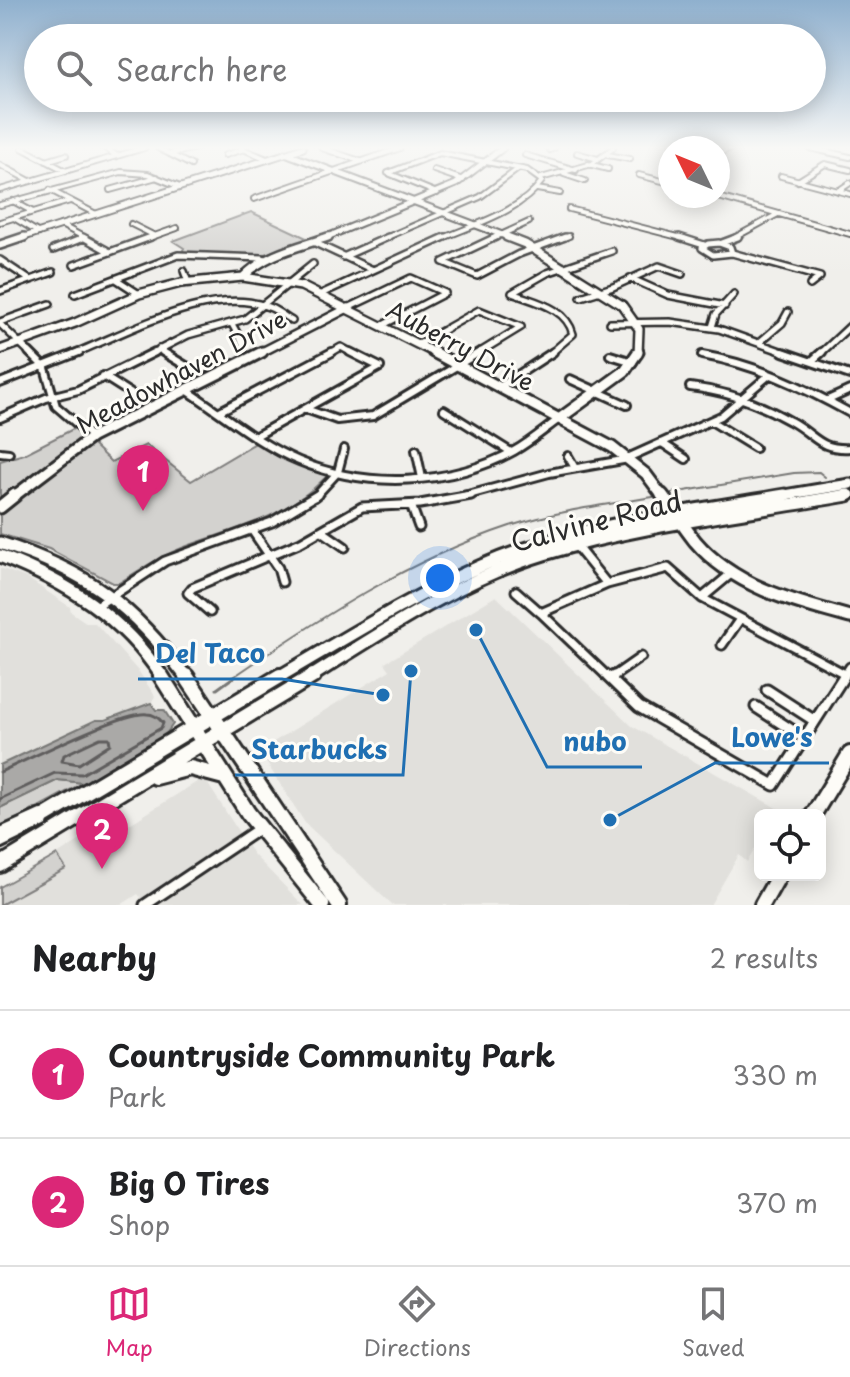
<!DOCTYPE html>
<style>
body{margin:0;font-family:"Playpen Sans",sans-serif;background:#f2f2f2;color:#202124}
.controls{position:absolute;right:24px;bottom:24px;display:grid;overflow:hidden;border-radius:12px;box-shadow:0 4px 20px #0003}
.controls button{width:72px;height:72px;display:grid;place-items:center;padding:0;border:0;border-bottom:2px solid #e0e0e0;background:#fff;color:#202124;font:40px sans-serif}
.compass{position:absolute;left:658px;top:136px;width:72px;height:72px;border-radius:50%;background:#fff;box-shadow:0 4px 20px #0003;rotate:313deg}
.you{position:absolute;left:440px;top:578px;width:28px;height:28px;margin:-20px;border:6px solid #fff;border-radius:50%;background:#1a73e8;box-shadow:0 0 0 12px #1a73e833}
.badge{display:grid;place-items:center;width:52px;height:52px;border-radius:50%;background:#db2777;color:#fff;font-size:26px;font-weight:700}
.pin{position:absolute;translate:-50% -66px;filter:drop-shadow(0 2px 4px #0008)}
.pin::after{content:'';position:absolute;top:42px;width:28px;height:24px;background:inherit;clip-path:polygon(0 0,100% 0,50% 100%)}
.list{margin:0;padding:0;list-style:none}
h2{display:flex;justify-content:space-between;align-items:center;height:104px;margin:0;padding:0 32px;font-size:34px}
h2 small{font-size:26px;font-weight:400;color:#757577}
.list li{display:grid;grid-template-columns:52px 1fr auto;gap:24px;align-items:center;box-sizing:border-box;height:128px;padding:0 32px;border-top:2px solid #e0e0e0}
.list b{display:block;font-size:30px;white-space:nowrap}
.list p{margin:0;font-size:26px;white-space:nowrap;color:#757577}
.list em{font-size:26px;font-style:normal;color:#757577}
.icon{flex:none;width:44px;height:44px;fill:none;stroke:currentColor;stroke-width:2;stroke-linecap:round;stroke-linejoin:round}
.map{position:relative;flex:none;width:850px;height:905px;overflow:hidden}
.search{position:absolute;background:#fff;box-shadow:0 4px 20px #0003;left:24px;right:24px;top:24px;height:88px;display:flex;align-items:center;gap:20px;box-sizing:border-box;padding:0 28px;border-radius:44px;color:#757577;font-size:30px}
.sheet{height:360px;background:#fff}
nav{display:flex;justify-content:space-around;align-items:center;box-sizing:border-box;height:112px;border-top:2px solid #e0e0e0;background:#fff;font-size:22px;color:#757577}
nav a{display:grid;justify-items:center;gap:4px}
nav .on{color:#db2777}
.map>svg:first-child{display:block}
.built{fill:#e1e0dc}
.green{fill:#d3d2cf;stroke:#7f7e7d;stroke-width:2}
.water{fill:#aaa9a7;stroke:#777775;stroke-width:2}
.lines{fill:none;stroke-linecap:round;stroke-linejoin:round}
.shore{stroke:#5e5d5d;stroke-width:3}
.stream-far1{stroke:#777775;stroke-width:2}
.stream{stroke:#777775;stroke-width:3}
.street-far4-casing{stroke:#2b2b2b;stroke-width:8}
.street-far3-casing{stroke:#2b2b2b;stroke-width:10}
.street-far2-casing{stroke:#2b2b2b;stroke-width:12}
.street-far1-casing{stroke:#2b2b2b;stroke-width:13}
.street-casing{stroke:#2b2b2b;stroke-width:15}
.secondary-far4-casing{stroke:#2b2b2b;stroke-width:9}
.secondary-far3-casing{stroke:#2b2b2b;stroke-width:12}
.secondary-far2-casing{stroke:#2b2b2b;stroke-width:15}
.secondary-far1-casing{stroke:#2b2b2b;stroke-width:17}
.secondary-casing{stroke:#2b2b2b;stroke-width:20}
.highway-casing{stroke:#2b2b2b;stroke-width:6}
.street-far4{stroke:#fdfcf7;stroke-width:4}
.street-far3{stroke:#fdfcf7;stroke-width:5}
.street-far2{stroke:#fdfcf7;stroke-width:6}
.street-far1{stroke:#fdfcf7;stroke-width:7}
.street{stroke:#fdfcf7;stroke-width:9}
.secondary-far4{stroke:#fdfcf7;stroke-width:5}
.secondary-far3{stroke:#fdfcf7;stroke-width:7}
.secondary-far2{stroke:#fdfcf7;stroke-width:9}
.secondary-far1{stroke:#fdfcf7;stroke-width:11}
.secondary{stroke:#fdfcf7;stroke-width:14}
.highway{fill:#fdfcf7;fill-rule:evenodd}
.labels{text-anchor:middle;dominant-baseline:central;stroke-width:6;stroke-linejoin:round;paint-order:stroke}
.street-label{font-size:24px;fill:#2b2b2b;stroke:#fdfcf7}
.near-street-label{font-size:28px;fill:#2b2b2b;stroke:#fdfcf7}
.leader{fill:none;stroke:#1f6fb2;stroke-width:3}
.callout-dot{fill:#1f6fb2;stroke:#fdfcf7;stroke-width:3}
.callout-label{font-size:26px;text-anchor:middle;font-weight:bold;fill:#1f6fb2;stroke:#fdfcf7;stroke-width:6;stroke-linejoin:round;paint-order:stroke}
</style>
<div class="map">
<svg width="850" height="905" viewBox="0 0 850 905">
<rect width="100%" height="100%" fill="#f0efeb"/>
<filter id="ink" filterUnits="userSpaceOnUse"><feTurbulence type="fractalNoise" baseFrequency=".0125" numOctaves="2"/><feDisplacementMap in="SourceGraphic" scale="16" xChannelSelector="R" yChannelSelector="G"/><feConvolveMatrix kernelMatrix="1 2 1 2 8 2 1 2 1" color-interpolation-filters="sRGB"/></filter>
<g filter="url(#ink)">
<path class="built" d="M0 568 27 578 70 607 71 612 87 623H95L139 672 155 696 151 703 105 720H96L0 765Z
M496 596 632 726 780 810 777 815H760V841L747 862 739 855 710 905H392L305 823 259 751 390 670 385 663Z
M200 780 206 781 253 854 303 905H146L138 894 121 905H1L66 869 57 855 109 822 117 832Z"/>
<path class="green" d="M251 212 311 240 258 256 182 252 184 248 173 241Z
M75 428 82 434 81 439 0 499V461L24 454Z
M259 441 285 457 326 472V477C287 517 240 527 190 545 164 554 142 568 119 583H113L49 549 0 534V515L41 477 91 443 111 462 146 445 191 481Z
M58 780 83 783 0 828V808Z
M57 855 66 869 0 905V887Z"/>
<path class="water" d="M151 703 156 710H164L173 724 166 734 83 783 58 780 0 808V765L96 720H105Z"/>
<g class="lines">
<path class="shore" d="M100 738H109L110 744 79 764 62 761 64 755Z
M0 772C27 760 124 711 147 714 154 714 159 718 163 723L161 728 82 774 55 773 0 799"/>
<path class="stream-far1" d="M672 493 794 473 819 472 825 477
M232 678C318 619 410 559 510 526 556 511 605 505 653 497"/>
<path class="stream" d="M217 689 235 676"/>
<defs>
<path id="street-far4" d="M22 148 66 171
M105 148 117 156
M158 148 191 165
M241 148 267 159
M322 148 360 161
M810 148 850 157
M550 150 554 148
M577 153 598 159
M170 154 195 148
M718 154 730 148
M225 155 244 149
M525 155 576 170
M608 155 630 159
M46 161 66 155
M718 162 723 164
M588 164 608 169
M0 165 30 181
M434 170 463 180
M564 174 585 181
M639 175 670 183
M781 176 850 194
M541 178 592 164 613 148
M798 181 825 164 850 170
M537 189 560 193
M0 190 144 148
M50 190 96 214
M110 190 157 177
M838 191 850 183
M437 193 388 173 440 153 527 170 542 181C520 212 475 224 441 239
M715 196 850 234
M254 199 400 148
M13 201 33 212
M0 205 121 172 148 174 180 187
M569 209 686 239
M14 218 39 233
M0 222 70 201
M131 224 155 236
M61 225 87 239
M80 239 83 238
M146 239 177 228
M383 239 480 197 518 169
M492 239 529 222
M560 239 569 236
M732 239 778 214"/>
<path id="street-far3" d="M83 237 110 252
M496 237 443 262 477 276 519 254 565 237
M679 237 704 245
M313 242 373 270
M719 243 730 247 732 253 713 255 702 248 708 244Z
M722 243 738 237
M53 250 83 238
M732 253 820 277 810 285
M343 257 388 237
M0 260 30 280
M74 265 151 237
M184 271 188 282
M630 278 668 295 725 306
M116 279 139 294
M0 291 53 272
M75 294 178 255 263 258
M321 294 445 237
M581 297 613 287 659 266 682 274
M348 308 411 278 445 293 383 325
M0 322 50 304
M610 323 670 322 719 329 789 354
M0 324 31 354
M232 324 243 344
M712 327 716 314 734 294
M761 341 782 323 788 312
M419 344 479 310 521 327 477 354
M159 349 166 354
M73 354C127 333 213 283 271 308 278 311 285 317 292 321
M151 354 188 335 245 319 313 264
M329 354 341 347 354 354
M550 354 573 334C566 307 535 302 512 293L547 273 612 251
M820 354 850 326"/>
<path id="street-far2" d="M29 352 45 368 56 406 92 437
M163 352 191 369
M783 352 850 375
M610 355 633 362
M702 355C755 364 803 387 850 413
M813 360 822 352
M103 376 133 395
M570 379 627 405
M0 383 79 352
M690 387C725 391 759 403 790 421 816 435 818 450 850 448
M498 388 553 352
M185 389C222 413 258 444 299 461 366 489 450 486 514 451 530 442 544 430 559 419
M828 400 850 390
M306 409 337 420 373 416 480 352
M444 410 511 452
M220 411 332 352
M0 418 46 398 78 390 155 352
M711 421 755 448
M256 436 380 367 350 352
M662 443 686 459
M416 450 422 478
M0 452 9 453
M568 456 575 468
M315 497 338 472 344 449
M461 497 549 473 623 460 721 416 768 376"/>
<path id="street-far1" d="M411 505 419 527
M252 530 278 568 282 582
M322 531 345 547
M577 547 607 584 541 613 609 678
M607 584 668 568 702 598 845 674
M516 591 541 613
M702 598 732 573
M98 605 165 561 272 522 317 495
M210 612 188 593 192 588 301 542 362 507 420 504 471 495
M722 645 740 619
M611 678 641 657
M843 678 850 667"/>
<path id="street" d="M607 676 639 707 774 785 844 676
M610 679 614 676
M767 690 815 721
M756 707 804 738
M145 905 260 828"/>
<path id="secondary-far4" d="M285 153 513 239
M18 239 303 148
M322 239 456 184 503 148"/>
<path id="secondary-far3" d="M507 237 525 244 622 305 639 329 638 354
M0 245 24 237
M243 277C267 253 296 248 328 237
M0 350 75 323 139 294 181 283 243 277 301 286 437 354
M258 354 348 308"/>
<path id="secondary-far2" d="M433 352 612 447 646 474 663 497
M559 419 625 371 638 352
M13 497 92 437 262 352
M773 497 850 484
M837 497 850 495"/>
<path id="secondary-far1" d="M662 495C673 510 683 526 695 541 734 587 794 602 850 617
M0 507 15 495
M0 543C88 571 132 605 187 678
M0 556C67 582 122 616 163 678
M277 678C344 639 410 597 481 566 576 524 683 513 785 495
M309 678C384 631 459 580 544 554 642 524 748 513 848 495"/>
<path id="secondary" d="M161 676 248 813 322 905
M186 676 339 905
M155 777 190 768 224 777
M813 815 850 754
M37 821 280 676
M0 865 313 676
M762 905 779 875"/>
<path id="highway" d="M40 810 47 813 49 819 47 825 0 848V828Z"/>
</defs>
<use href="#street-far4" class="street-far4-casing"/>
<use href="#street-far3" class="street-far3-casing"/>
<use href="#street-far2" class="street-far2-casing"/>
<use href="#street-far1" class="street-far1-casing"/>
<use href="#street" class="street-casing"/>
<use href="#secondary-far4" class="secondary-far4-casing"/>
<use href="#secondary-far3" class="secondary-far3-casing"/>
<use href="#secondary-far2" class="secondary-far2-casing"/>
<use href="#secondary-far1" class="secondary-far1-casing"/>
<use href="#secondary" class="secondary-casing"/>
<use href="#highway" class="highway-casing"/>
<use href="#street-far4" class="street-far4"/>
<use href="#street-far3" class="street-far3"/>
<use href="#street-far2" class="street-far2"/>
<use href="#street-far1" class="street-far1"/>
<use href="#street" class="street"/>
<use href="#secondary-far4" class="secondary-far4"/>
<use href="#secondary-far3" class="secondary-far3"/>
<use href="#secondary-far2" class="secondary-far2"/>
<use href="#secondary-far1" class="secondary-far1"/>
<use href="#secondary" class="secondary"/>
<use href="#highway" class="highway"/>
</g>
</g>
<linearGradient id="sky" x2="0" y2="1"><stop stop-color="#8fb0ce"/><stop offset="0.54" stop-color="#f8f8f6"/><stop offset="1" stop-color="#f8f8f6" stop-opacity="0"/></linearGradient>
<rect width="850" height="274" fill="url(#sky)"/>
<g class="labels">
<g class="street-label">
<text transform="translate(461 345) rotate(28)">Auberry Drive</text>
<text transform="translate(181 371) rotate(-28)">Meadowhaven Drive</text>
</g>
<g class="near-street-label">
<text transform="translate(596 520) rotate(-14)">Calvine Road</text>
</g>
</g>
<path class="leader" d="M383 695L282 679H138M610 820L715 763H829M476 630L547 767H642M411 671L403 775H235"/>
<g class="callout-dot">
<circle cx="383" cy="695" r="8"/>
<circle cx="610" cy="820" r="8"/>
<circle cx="476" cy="630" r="8"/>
<circle cx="411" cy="671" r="8"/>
</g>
<g class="callout-label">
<text x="210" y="663">Del Taco</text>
<text x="772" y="747">Lowe's</text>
<text x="595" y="751">nubo</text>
<text x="319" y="759">Starbucks</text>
</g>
</svg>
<div class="controls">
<button><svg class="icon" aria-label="locate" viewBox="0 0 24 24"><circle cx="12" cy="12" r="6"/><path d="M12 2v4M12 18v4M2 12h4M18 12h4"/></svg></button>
</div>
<svg class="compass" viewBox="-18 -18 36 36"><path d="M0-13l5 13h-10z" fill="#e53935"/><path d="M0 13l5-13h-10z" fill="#757577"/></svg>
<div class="you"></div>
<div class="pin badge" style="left:143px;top:511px">1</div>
<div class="pin badge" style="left:102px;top:869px">2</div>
<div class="search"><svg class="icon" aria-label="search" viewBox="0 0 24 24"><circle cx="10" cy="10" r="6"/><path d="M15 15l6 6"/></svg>Search here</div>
</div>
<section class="sheet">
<h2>Nearby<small>2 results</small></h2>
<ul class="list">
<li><span class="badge">1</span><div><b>Countryside Community Park</b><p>Park</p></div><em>330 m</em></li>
<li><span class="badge">2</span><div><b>Big O Tires</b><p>Shop</p></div><em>370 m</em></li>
</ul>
</section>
<nav>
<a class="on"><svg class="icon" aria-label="map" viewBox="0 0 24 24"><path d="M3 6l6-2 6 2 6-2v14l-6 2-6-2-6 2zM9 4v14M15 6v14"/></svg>Map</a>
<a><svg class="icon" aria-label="directions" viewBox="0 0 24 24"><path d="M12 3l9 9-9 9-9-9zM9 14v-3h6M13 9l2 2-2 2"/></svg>Directions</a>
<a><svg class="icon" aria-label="saved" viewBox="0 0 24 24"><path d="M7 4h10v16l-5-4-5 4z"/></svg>Saved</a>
</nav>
